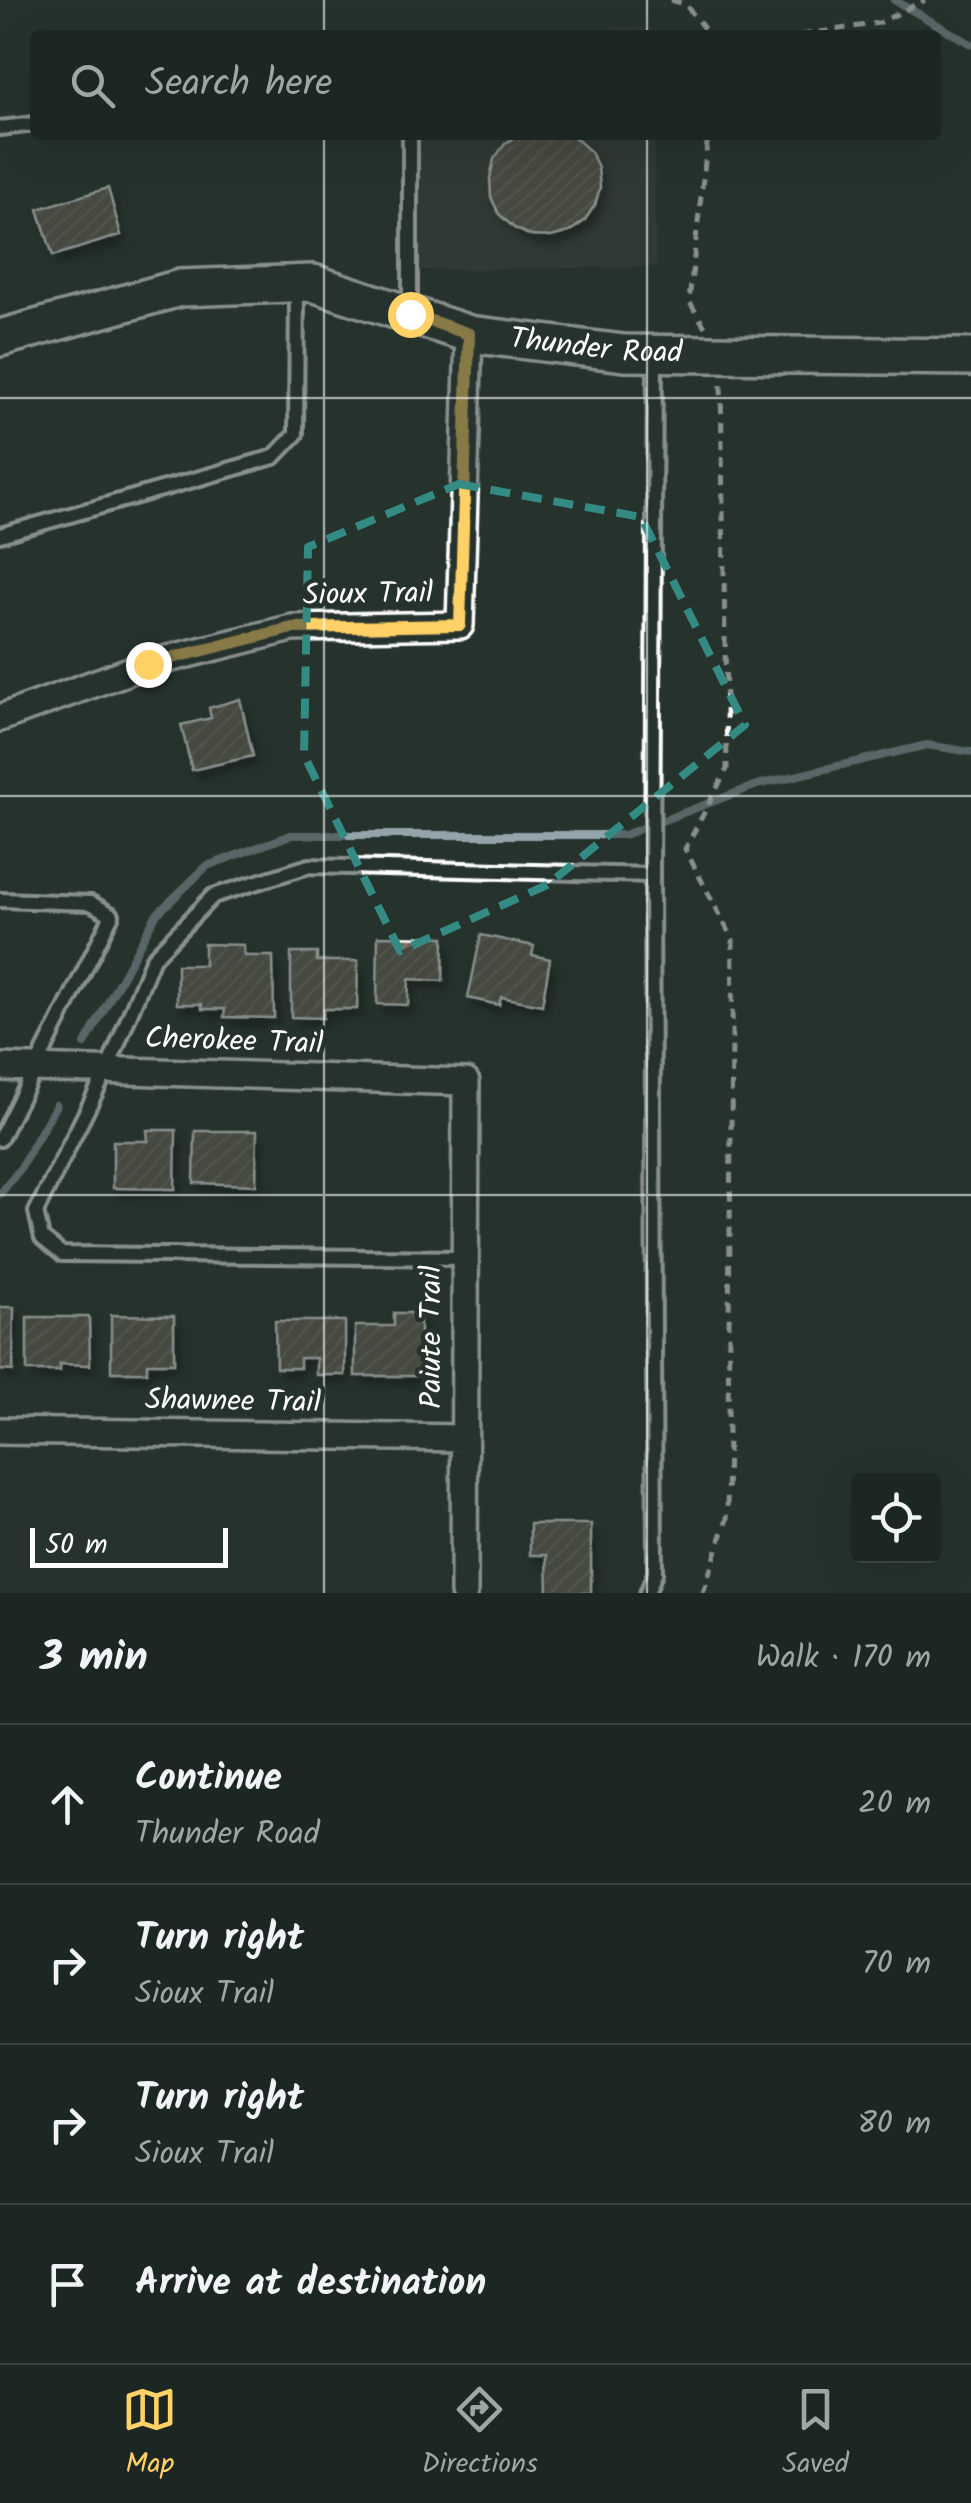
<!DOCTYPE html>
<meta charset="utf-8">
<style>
body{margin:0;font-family:Kalam,sans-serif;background:#29322f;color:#f1f3f6}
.controls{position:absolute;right:30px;bottom:30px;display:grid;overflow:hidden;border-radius:10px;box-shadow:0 10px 40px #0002}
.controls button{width:90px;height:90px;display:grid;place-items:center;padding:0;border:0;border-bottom:2px solid #3a4340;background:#1c2622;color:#f1f3f6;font:50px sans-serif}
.scale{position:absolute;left:30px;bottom:25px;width:198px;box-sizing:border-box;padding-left:10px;border:5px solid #fff;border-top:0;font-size:28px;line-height:35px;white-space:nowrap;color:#fff;-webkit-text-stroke:8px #26332d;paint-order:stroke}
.stop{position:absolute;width:30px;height:30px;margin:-22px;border:8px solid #ffd166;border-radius:50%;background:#fff}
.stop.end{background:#ffd166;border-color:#fff;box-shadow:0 2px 10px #0008}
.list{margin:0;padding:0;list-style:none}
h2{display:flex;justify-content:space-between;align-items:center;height:130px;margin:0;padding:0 40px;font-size:42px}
h2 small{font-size:32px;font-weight:400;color:#a0a5a5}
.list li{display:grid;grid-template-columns:65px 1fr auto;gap:30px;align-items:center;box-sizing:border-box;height:160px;padding:0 40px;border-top:2px solid #3a4340}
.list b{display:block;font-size:38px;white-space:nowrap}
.list p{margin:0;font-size:32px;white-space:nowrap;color:#a0a5a5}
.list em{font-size:32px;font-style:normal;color:#a0a5a5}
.icon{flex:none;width:55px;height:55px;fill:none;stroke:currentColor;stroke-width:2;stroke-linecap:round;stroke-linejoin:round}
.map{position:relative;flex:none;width:971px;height:1593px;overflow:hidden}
.search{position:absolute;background:#1c2622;box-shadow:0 10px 40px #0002;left:30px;right:30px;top:30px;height:110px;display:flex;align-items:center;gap:25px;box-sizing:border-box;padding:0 35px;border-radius:10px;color:#a0a5a5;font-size:38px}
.sheet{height:770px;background:#1c2622}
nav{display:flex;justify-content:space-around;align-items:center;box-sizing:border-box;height:140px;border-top:2px solid #3a4340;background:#1c2622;font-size:28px;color:#a0a5a5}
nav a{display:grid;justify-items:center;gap:5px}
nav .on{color:#ffd166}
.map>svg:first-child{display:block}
.built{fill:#3c423a}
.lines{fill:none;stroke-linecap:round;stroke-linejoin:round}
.stream{stroke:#93a4aa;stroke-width:8}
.building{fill:url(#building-hatch);stroke:#fff;stroke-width:2.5;filter:url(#shadow)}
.lane-casing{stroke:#fff;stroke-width:20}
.street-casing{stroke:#fff;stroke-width:32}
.secondary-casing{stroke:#fff;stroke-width:42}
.path{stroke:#fff;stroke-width:5;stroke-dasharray:10 8;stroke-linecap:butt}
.lane{stroke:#26332d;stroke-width:12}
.street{stroke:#26332d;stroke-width:25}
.secondary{stroke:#26332d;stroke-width:35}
.route{stroke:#ffd166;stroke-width:12}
.marked{fill:none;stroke:#338b84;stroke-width:8;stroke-dasharray:20 12;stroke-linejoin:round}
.grid{fill:none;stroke:#fff;stroke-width:2.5;stroke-opacity:0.55}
.labels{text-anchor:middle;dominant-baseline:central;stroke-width:9;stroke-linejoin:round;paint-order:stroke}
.street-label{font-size:30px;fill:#fff;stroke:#26332d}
</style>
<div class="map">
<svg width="971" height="1593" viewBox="0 0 971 1593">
<defs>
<pattern id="building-hatch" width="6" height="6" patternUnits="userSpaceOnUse" patternTransform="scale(2.5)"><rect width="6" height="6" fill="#6e6558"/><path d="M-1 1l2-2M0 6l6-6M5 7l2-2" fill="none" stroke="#847c71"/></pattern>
<filter id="shadow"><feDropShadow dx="5" dy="8" stdDeviation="5" flood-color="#0009"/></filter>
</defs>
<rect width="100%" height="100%" fill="#26332d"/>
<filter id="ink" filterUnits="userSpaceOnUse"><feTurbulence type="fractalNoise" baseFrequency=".01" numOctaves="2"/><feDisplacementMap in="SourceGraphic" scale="20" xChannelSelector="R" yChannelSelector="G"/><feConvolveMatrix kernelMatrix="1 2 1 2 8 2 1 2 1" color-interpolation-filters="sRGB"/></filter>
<g filter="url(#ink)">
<path class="built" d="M652 28V35H415V30Z
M415 135H654L656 267 416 270Z"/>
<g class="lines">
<path class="stream" d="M894 0 971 44
M85 1044 156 915 207 866 291 835H624L757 785 927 745 971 752
M0 1194 20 1169 56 1105"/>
</g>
<path class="building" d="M518 135H572L591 152 598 168 600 187 595 205 584 221 569 232 551 237 531 236 514 228 499 214 491 197 490 178 494 159 505 144Z
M108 188 121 235 53 256 38 209Z
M240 699 253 756 192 770 181 725 211 718 209 708Z
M481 935 534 946 532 955 550 959 542 1005 501 997 499 1005 468 998Z
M378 936 444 937 443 981 409 979 408 1005 377 1004Z
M204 944 243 945 244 956H273L274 1018 224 1017 225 1009H202V1004H177V965H204Z
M291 953H317V961H358L357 1009H323V1018L291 1017Z
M147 1130H176L175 1189 113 1188V1141H148Z
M195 1131H257L256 1185 194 1183Z
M0 1307H14L13 1371 0 1370Z
M394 1313H420V1376H355V1326H394Z
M111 1315 174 1316V1363H147V1372H111Z
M27 1317H89L90 1365 60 1364V1371H27Z
M275 1321H345V1375H316V1358H300V1368H276Z
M530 1524H591V1593H548L547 1555H530Z"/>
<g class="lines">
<defs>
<path id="lane" d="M0 128 35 124
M410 135V312
M0 535 274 457 296 434 297 288
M0 900 91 903 112 915 0 1139
M465 1258 62 1254 42 1238 36 1212 107 1070 153 958 213 896 309 866 652 875
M647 1593 655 1573 652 875 655 357"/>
<path id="street" d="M0 718 148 664 292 628 460 625 469 334
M0 1067 466 1082 464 1593
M0 1431 464 1438"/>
<g id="secondary">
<path id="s1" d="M0 338 180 288 313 283 469 334 624 353 971 357"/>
</g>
</defs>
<use href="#lane" class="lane-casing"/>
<use href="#street" class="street-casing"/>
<use href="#secondary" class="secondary-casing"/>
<path class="path" d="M671 0 685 4 709 35
M801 35 879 23 925 0
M705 327 689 301 708 135
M703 1593 727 1519 733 940 685 849 727 769 721 383"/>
<use href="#lane" class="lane"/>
<use href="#street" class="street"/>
<use href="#secondary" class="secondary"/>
</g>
</g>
<g class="lines" filter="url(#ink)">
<path class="route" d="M148 664 292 628 460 625 469 334 410 314"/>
</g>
<path d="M0 0H971V1593H0ZM459 484 641 517 745 725 547 885 400 951 304 755 308 547Z" fill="#26332d" fill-opacity=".55" fill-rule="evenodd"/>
<path class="marked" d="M459 484 641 517 745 725 547 885 400 951 304 755 308 547Z"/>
<path class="grid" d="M324 0V35M647 0V35M324 135V1593M647 135V1593M0 398H971M0 796H971M0 1195H971"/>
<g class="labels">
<g class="street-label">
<text stroke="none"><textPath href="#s1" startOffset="612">Thunder Road</textPath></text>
<text transform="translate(368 595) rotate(-1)">Sioux Trail</text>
<text transform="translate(234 1042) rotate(2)">Cherokee Trail</text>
<text transform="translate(432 1337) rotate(-90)">Paiute Trail</text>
<text transform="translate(233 1402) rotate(1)">Shawnee Trail</text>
</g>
</g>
</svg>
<div class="controls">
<button><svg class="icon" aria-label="locate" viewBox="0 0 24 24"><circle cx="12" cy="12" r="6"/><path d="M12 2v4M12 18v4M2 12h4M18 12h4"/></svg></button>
</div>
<div class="scale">50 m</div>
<div class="stop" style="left:410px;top:314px"></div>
<div class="stop end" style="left:148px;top:664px"></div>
<div class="search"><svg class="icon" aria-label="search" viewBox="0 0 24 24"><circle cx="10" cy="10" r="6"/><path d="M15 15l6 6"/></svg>Search here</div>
</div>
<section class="sheet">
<h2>3 min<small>Walk · 170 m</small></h2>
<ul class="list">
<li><svg class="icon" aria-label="ahead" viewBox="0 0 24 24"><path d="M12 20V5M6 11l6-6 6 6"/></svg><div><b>Continue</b><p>Thunder Road</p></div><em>20 m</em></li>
<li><svg class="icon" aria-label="right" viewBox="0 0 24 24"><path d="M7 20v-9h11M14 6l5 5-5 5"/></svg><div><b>Turn right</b><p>Sioux Trail</p></div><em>70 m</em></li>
<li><svg class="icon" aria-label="right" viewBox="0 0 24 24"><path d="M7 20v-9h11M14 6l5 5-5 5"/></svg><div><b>Turn right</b><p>Sioux Trail</p></div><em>80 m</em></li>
<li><svg class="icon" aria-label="arrive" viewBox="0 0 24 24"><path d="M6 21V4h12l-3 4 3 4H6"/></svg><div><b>Arrive at destination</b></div></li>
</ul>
</section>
<nav>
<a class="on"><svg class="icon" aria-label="map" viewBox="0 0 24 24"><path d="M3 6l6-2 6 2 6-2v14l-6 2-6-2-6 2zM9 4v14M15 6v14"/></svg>Map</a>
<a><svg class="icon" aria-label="directions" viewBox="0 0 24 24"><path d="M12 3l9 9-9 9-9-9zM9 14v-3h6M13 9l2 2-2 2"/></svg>Directions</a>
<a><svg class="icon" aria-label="saved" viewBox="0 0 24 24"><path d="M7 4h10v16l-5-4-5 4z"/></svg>Saved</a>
</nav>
